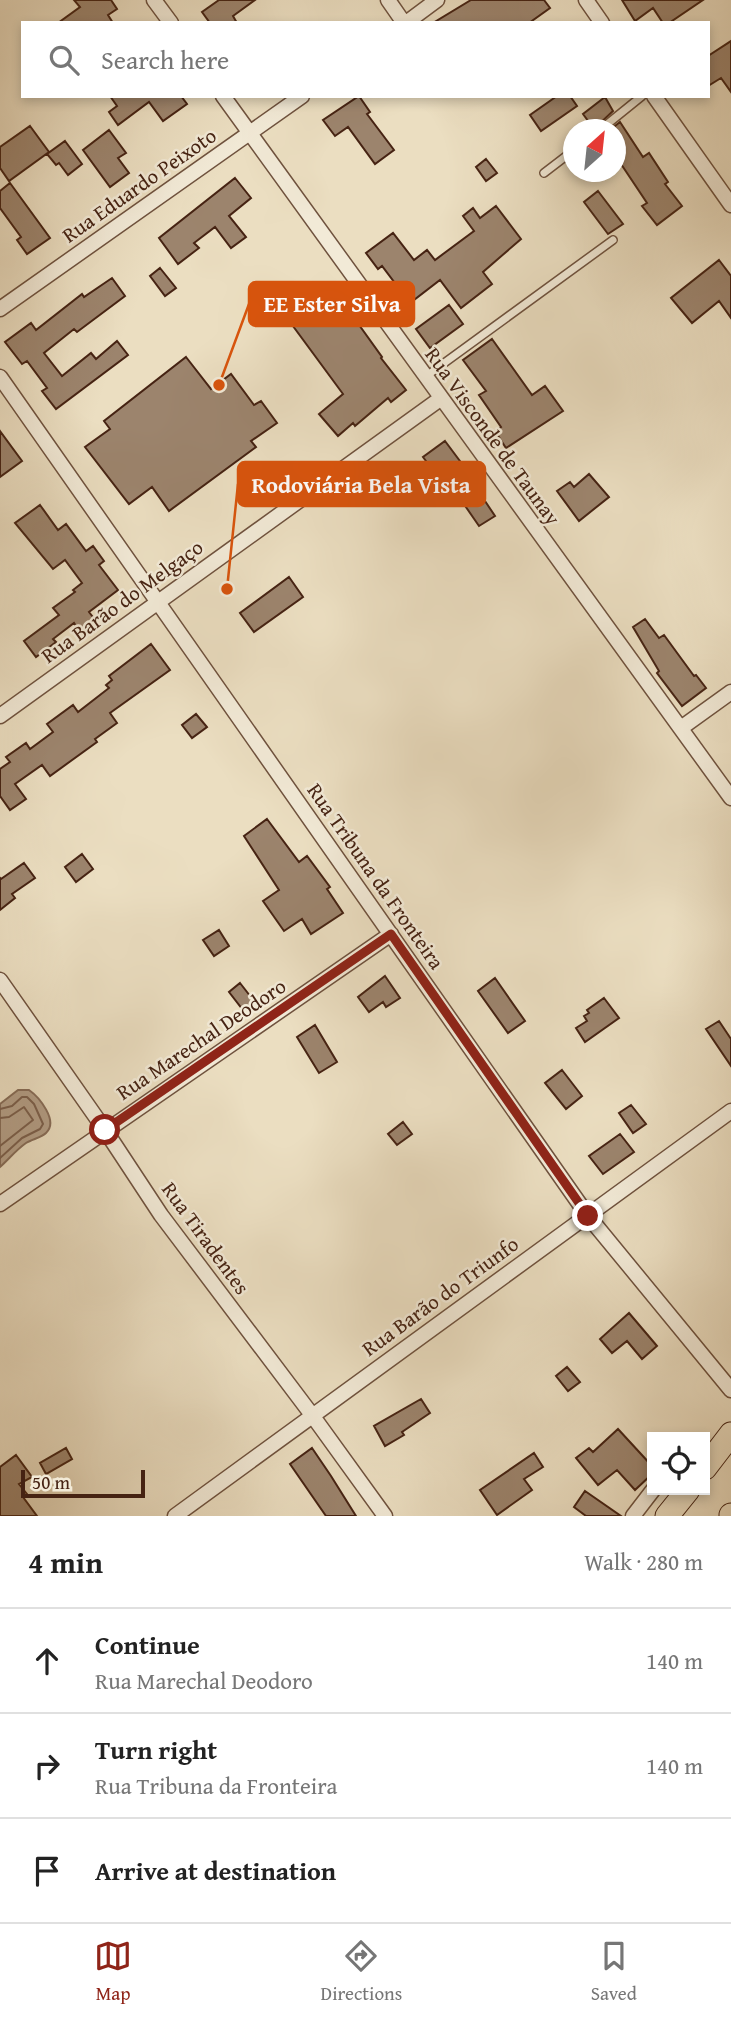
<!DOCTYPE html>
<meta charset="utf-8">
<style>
body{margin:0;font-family:"Gentium Book Plus",serif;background:#f6f6f6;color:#222}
.controls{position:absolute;right:21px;bottom:21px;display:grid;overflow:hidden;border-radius:0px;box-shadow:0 4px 10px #0003}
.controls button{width:63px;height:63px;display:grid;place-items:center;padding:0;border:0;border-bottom:2px solid #e0e0e0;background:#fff;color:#222;font:35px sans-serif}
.compass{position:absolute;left:563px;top:119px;width:63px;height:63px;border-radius:50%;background:#fff;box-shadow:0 4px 10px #0003;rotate:27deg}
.scale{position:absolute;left:21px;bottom:18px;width:124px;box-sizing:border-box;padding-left:7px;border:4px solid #462313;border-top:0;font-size:19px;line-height:24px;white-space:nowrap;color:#462313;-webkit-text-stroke:5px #f2ead7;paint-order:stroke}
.stop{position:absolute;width:21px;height:21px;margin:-16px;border:5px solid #8f2418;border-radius:50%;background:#fff}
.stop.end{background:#8f2418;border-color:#fff;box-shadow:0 2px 7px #0008}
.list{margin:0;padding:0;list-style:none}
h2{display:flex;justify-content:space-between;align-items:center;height:91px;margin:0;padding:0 28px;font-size:30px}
h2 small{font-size:23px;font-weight:400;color:#767676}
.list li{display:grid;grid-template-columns:46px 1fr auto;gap:21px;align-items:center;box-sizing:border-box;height:105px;padding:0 28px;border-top:2px solid #e0e0e0}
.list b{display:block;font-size:26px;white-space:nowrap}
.list p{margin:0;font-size:23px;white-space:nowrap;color:#767676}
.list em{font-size:23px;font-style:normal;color:#767676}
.icon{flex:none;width:38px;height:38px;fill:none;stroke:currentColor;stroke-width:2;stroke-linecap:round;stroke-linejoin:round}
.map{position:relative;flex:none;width:731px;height:1516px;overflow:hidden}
.search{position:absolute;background:#fff;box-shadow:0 4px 10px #0003;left:21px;right:21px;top:21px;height:77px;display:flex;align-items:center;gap:18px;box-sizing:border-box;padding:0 24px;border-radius:0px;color:#767676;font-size:26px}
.sheet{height:406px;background:#fff}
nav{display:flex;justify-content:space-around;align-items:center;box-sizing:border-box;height:98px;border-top:2px solid #e0e0e0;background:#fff;font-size:19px;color:#767676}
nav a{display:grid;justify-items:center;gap:4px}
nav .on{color:#8f2418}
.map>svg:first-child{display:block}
.water{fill:#b39e86;stroke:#876d58;stroke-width:2}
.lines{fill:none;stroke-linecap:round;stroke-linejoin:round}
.shore{stroke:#7c604c;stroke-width:2}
.building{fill:#9c846d;stroke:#462313;stroke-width:2}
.lane-casing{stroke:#6f523e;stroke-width:10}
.street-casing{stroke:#6f523e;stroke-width:17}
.primary-casing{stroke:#462313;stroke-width:25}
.lane{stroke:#f2ead7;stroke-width:7}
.street{stroke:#f2ead7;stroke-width:14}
.primary{stroke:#ebdec1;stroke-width:23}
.route{stroke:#8f2418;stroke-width:9}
.labels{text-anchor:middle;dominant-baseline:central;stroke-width:5;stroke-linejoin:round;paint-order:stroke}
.street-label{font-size:21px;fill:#462313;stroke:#f2ead7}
.leader{fill:none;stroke:#d8540d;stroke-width:2.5}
.callout-dot{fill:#d8540d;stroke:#f2ead7;stroke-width:2.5}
.callout{fill:#d8540d;stroke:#d8540d;stroke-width:2.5}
.callout-label{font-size:23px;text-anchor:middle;font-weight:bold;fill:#fff}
</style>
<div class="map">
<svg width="731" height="1516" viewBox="0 0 731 1516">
<rect width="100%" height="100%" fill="#ebdec1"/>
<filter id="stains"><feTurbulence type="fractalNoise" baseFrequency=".00286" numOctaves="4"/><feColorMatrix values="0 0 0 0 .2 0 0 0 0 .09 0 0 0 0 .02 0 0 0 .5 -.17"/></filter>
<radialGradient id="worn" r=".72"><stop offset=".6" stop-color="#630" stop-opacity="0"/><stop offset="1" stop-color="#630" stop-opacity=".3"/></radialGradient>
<path class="water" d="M18 1090H29C39 1097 59 1121 46 1133 41 1138 32 1139 26 1143 16 1150 9 1159 0 1167V1104Z"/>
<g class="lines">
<path class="shore" d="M0 1109 12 1106 22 1097H27L34 1104 43 1124 40 1129 22 1138 0 1158
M0 1118 9 1117 24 1107 33 1120 0 1146"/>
</g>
<path class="building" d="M74 0H111L117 9 108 15 113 23H58L80 7Z
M219 0H255L233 16 237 23H210L202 12Z
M471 0H544L550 8 529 23H433Z
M622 0H703L669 23H663L653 8 635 21Z
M731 41V92L721 78 708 86V56Z
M110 96H181L187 104 163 121 149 102 118 125 109 112 117 106Z
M359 96 370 112 367 114 394 150 375 164 348 127 335 136 323 120Z
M557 96H570L577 106 541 131 530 115Z
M605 97 613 111 594 129 583 114Z
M620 122 643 157 649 153 668 182 665 184 682 206 657 225 642 206 647 203 615 155V130H610Z
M30 126 49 152 9 181 0 168V147Z
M109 130 126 153 118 158 129 173 110 187 83 150Z
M65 141 82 164 68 175 59 163 56 165 47 154Z
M486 159 497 173 486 181 476 167Z
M235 178 251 198 229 216 246 237 231 248 215 227 194 243 199 248 178 264 159 238Z
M10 183 50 238 27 254 17 240 21 237 0 208V191Z
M598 191 623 224 608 234 584 202Z
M496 206 521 239 483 272 492 284 461 308 440 280 410 303 382 266 378 269 366 253 393 233 414 260 427 250 435 260 474 231 463 216 473 208 480 218Z
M719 260 731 276V318L719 301 692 323 671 298Z
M160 268 176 288 165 296 150 276Z
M112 278 125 296 77 332 74 329 44 353 62 376 91 353 96 359 117 341 128 355 56 409 42 391 47 388 27 361 22 364 5 342 31 323 36 330 82 294 84 297Z
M334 290 382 357 381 358 406 390 391 402 388 398 355 426 353 423 338 436 319 414 343 394 290 322Z
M449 305 463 324 430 348 416 329Z
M492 339 532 395 545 386 563 411 506 448 495 431 501 427 479 395 486 391 463 360Z
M186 357 211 389 231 374 254 405 261 401 277 423 251 441 256 447 169 511 152 487 129 504 85 447 110 429 104 421Z
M0 431 22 461 0 477Z
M445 441 477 484 475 486 495 516 479 526 459 497 455 500 423 457Z
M589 474 609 497 579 521 557 491 570 482 574 487Z
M40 505 58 530 66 524 86 551 93 546 104 561 99 565 118 590 89 612 96 621 80 632 74 623 53 639 56 642 36 657 24 641 59 615 53 608 75 592 73 590 82 583 65 560 53 569 15 523Z
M289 577 303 597 254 632 240 613Z
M645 619 659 638 664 635 694 676 696 675 706 688 682 706 657 673 659 671 633 627Z
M151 644 170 670 110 713 117 723 95 739 97 742 50 776 42 765 15 784 26 799 10 810 0 796V769L10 762 6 757 26 743 30 749 53 732 47 724 73 705 78 712 109 688 106 685 112 680 109 676Z
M196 714 207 727 192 738 182 725Z
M267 819 299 862 307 856 330 887 327 889 343 913 311 934 302 919 284 931 263 901 279 890 244 836Z
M82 854 93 869 76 882 65 867Z
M24 863 35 878 12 894 15 898 0 910V878L1 879Z
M219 930 229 946 214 956 203 940Z
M385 976 400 998 386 1007 383 1002 369 1012 358 997Z
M495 978 525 1021 508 1033 478 991Z
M240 983 254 1001 243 1010 229 992Z
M604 998 619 1018 585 1042 576 1028 587 1021 584 1016 589 1013 587 1010Z
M719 1021 731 1039V1066L706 1029Z
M315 1025 337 1062 319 1073 297 1037Z
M562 1070 582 1096 566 1109 545 1083Z
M631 1105 646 1124 633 1133 619 1113Z
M403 1122 412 1134 397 1145 388 1134Z
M620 1134 634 1152 603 1174 589 1156Z
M629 1313 657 1346 642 1359 627 1341 612 1353 600 1339Z
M567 1367 580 1382 568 1391 556 1376Z
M421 1399 430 1413 402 1432 404 1435 385 1446 374 1426Z
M618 1429 652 1466V1474L635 1490 617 1470 598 1485 576 1458 589 1448 593 1452Z
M66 1448 72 1459 46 1474 40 1463Z
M312 1448 331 1476 356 1516H326L290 1464Z
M534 1453 543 1467 524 1479 532 1490 497 1515 480 1490Z
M16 1455 32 1477 19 1484 27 1494 23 1497 37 1516H0V1467Z
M585 1491 621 1516H586L574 1507Z"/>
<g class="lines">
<defs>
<path id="lane" d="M600 130 642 96
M544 173 574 150
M425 377 613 240"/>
<path id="street" d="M154 0 171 23
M388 0 404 23
M586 0 602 23
M406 23 437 0
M223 96 731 798
M654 96 731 205
M0 309 302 96
M0 377 588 1216 731 1390
M0 716 440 399
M681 728 731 692
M0 980 105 1130 161 1215 312 1415 385 1516
M0 1204 391 934
M175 1516 731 1111
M633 1516 653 1490"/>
<path id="primary" d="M705 1468 731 1434
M667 1516 688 1490
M731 1516V1515"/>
</defs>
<use href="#lane" class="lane-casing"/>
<use href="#street" class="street-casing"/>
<use href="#primary" class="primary-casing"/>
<use href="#lane" class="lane"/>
<use href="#street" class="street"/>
<use href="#primary" class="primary"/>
</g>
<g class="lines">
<path class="route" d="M105 1130 391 934 588 1216"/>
</g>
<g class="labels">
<g class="street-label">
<text transform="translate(139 185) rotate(-35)">Rua Eduardo Peixoto</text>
<text transform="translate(493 436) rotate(54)">Rua Visconde de Taunay</text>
<text transform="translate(122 601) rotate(-36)">Rua Barão do Melgaço</text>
<text transform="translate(376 876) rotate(55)">Rua Tribuna da Fronteira</text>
<text transform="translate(201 1039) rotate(-34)">Rua Marechal Deodoro</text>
<text transform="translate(206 1238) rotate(54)">Rua Tiradentes</text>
<text transform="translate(440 1296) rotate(-36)">Rua Barão do Triunfo</text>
</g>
</g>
<path class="leader" d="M219 385L249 304M227 589L238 484"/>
<g class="callout-dot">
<circle cx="219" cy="385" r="7"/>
<circle cx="227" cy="589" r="7"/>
</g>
<g class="callout">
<rect x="249" y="282" width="165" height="44" rx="7"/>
<rect x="238" y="462" width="247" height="44" rx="7"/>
</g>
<g class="callout-label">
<text x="332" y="312">EE Ester Silva</text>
<text x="361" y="493">Rodoviária Bela Vista</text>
</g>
<rect width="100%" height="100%" filter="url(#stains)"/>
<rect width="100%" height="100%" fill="url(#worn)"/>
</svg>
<div class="controls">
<button><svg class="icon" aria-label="locate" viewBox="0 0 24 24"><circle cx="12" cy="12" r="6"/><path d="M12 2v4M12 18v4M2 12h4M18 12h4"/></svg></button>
</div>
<svg class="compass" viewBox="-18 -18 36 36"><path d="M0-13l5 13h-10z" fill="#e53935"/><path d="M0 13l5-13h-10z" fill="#767676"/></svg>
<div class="scale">50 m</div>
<div class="stop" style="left:105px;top:1130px"></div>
<div class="stop end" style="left:588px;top:1216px"></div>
<div class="search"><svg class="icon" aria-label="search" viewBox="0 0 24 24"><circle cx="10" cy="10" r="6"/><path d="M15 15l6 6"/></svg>Search here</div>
</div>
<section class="sheet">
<h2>4 min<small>Walk · 280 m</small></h2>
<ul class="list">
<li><svg class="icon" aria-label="ahead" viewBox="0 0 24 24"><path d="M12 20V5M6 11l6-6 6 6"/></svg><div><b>Continue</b><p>Rua Marechal Deodoro</p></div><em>140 m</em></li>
<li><svg class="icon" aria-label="right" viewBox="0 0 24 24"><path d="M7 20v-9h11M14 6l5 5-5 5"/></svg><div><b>Turn right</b><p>Rua Tribuna da Fronteira</p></div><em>140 m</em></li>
<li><svg class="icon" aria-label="arrive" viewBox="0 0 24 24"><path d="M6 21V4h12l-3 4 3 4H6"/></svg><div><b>Arrive at destination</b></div></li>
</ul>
</section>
<nav>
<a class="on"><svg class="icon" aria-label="map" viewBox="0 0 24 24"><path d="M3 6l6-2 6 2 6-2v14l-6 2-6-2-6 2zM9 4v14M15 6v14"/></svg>Map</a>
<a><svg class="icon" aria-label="directions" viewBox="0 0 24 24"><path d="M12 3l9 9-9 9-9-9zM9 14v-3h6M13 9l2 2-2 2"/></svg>Directions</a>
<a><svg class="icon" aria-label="saved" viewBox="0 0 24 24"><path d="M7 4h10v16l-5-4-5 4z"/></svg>Saved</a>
</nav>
